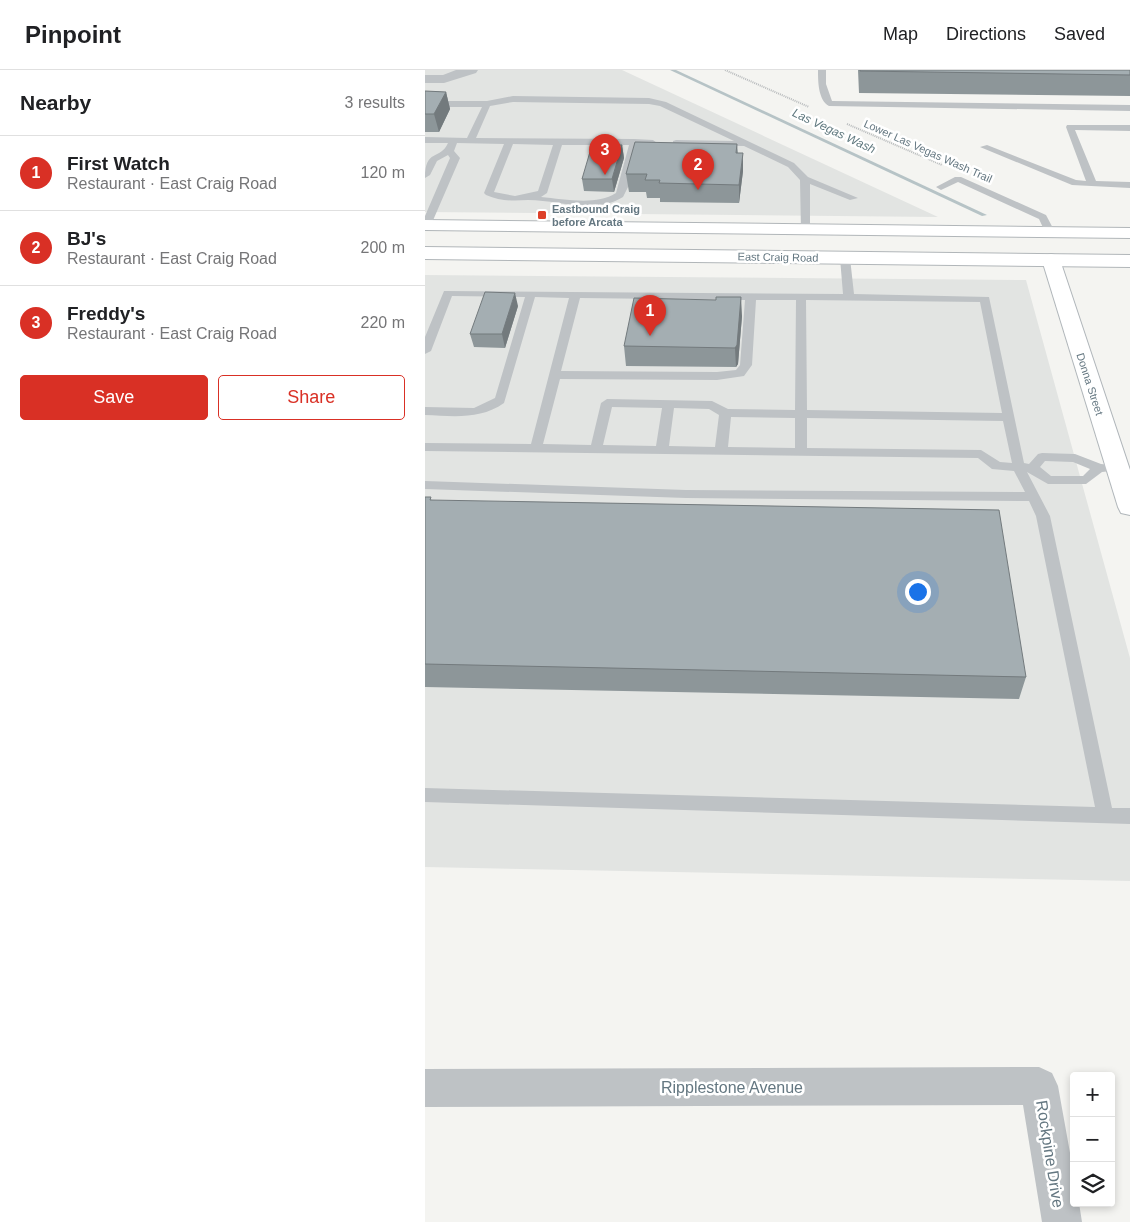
<!DOCTYPE html>
<meta charset="utf-8">
<style>
body{margin:0;font-family:Arial,sans-serif;background:#f2f2f2;color:#202124}
.controls{position:absolute;right:15px;bottom:15px;display:grid;overflow:hidden;border-radius:5px;box-shadow:0 2px 8px #0003}
.controls button{width:45px;height:45px;display:grid;place-items:center;padding:0;border:0;border-bottom:1px solid #e0e0e0;background:#fff;color:#202124;font:25px sans-serif}
.you{position:absolute;left:492px;top:521px;width:18px;height:18px;margin:-12px;border:4px solid #fff;border-radius:50%;background:#1a73e8;box-shadow:0 0 0 8px #1a73e833}
.badge{display:grid;place-items:center;width:32px;height:32px;border-radius:50%;background:#d93025;color:#fff;font-size:16px;font-weight:700}
.pin{position:absolute;translate:-50% -41px;filter:drop-shadow(0 1px 2px #0008)}
.pin::after{content:'';position:absolute;top:26px;width:18px;height:15px;background:inherit;clip-path:polygon(0 0,100% 0,50% 100%)}
.list{margin:0;padding:0;list-style:none}
h2{display:flex;justify-content:space-between;align-items:center;height:65px;margin:0;padding:0 20px;font-size:21px}
h2 small{font-size:16px;font-weight:400;color:#757577}
.list li{display:grid;grid-template-columns:32px 1fr auto;gap:15px;align-items:center;box-sizing:border-box;height:75px;padding:0 20px;border-top:1px solid #e0e0e0}
.list b{display:block;font-size:19px;white-space:nowrap}
.list p{margin:0;font-size:16px;white-space:nowrap;color:#757577}
.list em{font-size:16px;font-style:normal;color:#757577}
.actions{display:flex;gap:10px;padding:15px 20px}
.actions a{flex:1;padding:11px 0;border:1px solid #d93025;border-radius:5px;text-align:center;font-size:18px;color:#d93025}
.actions .main{background:#d93025;color:#fff}
.icon{flex:none;width:28px;height:28px;fill:none;stroke:currentColor;stroke-width:2;stroke-linecap:round;stroke-linejoin:round}
.map{position:relative;flex:none;width:705px;height:1152px;overflow:hidden}
header{display:flex;align-items:center;gap:30px;box-sizing:border-box;height:70px;padding:0 25px;background:#fff;border-bottom:1px solid #e0e0e0}
header strong{font-size:24px}
nav{display:flex;gap:28px;margin-inline-start:auto;font-size:18px}
main{display:flex}
aside{flex:1;background:#fff}
.map>svg:first-child{display:block}
.built{fill:#e2e4e2}
.lines{fill:none;stroke-linecap:round;stroke-linejoin:round}
.stream{fill:#b6c3c6;fill-rule:evenodd}
.secondary-casing{stroke:#b0b6ba;stroke-width:2}
.primary-casing{stroke:#b1b6b9;stroke-width:2}
.path{stroke:#b8bbbd;stroke-width:2;stroke-dasharray:1 1;stroke-linecap:butt}
.lane{fill:#bec2c5;fill-rule:evenodd}
.street{fill:#bec2c5;fill-rule:evenodd}
.secondary{fill:#fff;fill-rule:evenodd}
.primary{fill:#fff;fill-rule:evenodd}
.wall{fill:#8d9699}
.shaded-wall{fill:#737a7d}
.building{fill:#a4aeb2;stroke:#737a7d}
.poi-dot{fill:#dd4028;stroke:#fff;stroke-width:2}
.labels{text-anchor:middle;dominant-baseline:central;stroke-width:5;stroke-linejoin:round;paint-order:stroke}
.far-street-label{font-size:11px;fill:#647781;stroke:#fff}
.far-poi-label{font-size:11px;font-weight:bold;fill:#647781;stroke:#fff;text-anchor:start}
.far-water-label{font-size:12px;font-style:italic;fill:#60797f;stroke:#fff}
.near-street-label{font-size:16px;fill:#647781;stroke:#fff}
</style>
<header>
<strong>Pinpoint</strong>
<nav><a>Map</a><a>Directions</a><a>Saved</a></nav>
</header>
<main>
<aside>
<h2>Nearby<small>3 results</small></h2>
<ul class="list">
<li><span class="badge">1</span><div><b>First Watch</b><p>Restaurant · East Craig Road</p></div><em>120 m</em></li>
<li><span class="badge">2</span><div><b>BJ's</b><p>Restaurant · East Craig Road</p></div><em>200 m</em></li>
<li><span class="badge">3</span><div><b>Freddy's</b><p>Restaurant · East Craig Road</p></div><em>220 m</em></li>
</ul>
<div class="actions"><a class="main">Save</a><a>Share</a></div>
</aside>
<div class="map">
<svg width="705" height="1152" viewBox="0 0 705 1152">
<rect width="100%" height="100%" fill="#f4f4f1"/>
<path class="built" d="M0 0H197L513 147 0 142Z
M0 205 601 210 705 588V811L0 797Z"/>
<g class="lines">
<path class="stream" d="M245 0H251L562 145 557 146Z"/>
<defs>
<path id="secondary" d="M626 184 633 186 635 190 705 400V445L696 443 693 437 617 190 619 186Z"/>
<path id="primary" d="M0 150 705 158V168L0 160Z
M0 177 705 185V197L0 189Z"/>
</defs>
<use href="#secondary" class="secondary-casing"/>
<use href="#primary" class="primary-casing"/>
<path class="path" d="M300 0 384 37
M422 54 517 95"/>
<path class="lane" d="M393 0H401V14L407 31 705 35V41L404 36C393 30 393 11 393 0Z
M88 26 224 28 241 32 369 93 383 107 433 128 425 130 385 114V159L376 161 375 110 363 97 319 76 248 75V71L251 70 309 71 235 36 224 34 88 32 65 36 51 68 209 69 228 70 232 73 228 76 213 75 204 115 198 127C169 145 134 130 103 130 87 131 75 131 61 125L59 123 79 74 32 73 29 81 35 88 6 155 0 158V146L25 88 23 85 12 91 5 105 0 108C0 78 15 91 23 73H0V67L42 68 57 37H0V31H62ZM88 74 128 75 113 121 90 126 69 122ZM137 75H204L191 123C171 136 139 129 116 127L122 123Z
M642 55H705V61L650 60 671 111 705 112V118L647 115 555 77 562 75 651 110 661 111 641 57Z
M530 107H536L621 145 630 162 621 164 614 149 533 112 516 120 511 117Z
M420 185 425 188 429 224 564 227 599 393 604 394 613 384 617 383 650 384 676 394 686 395 687 398 686 401 677 402 661 414H623L602 402 625 446 687 738H705V754L0 732V718L670 737 611 446 604 431 261 428 0 419V411L261 420 600 422 589 401 567 399 553 388 0 381V373L106 374 144 228 110 227 79 333C55 350 28 346 0 345V337L49 338 70 328 100 227 27 226 6 281 0 284V267L19 221 418 224 415 188ZM155 228 320 230 315 295 311 300 292 302 136 301ZM331 230H371L370 340 303 339 287 331 182 329 176 333 166 375 118 374 135 309 292 310 319 306 327 295ZM381 230 555 232 577 343 382 340ZM187 337 237 338 231 376 178 375ZM249 338 284 339 294 345 290 377 244 376ZM306 347 370 348V378L303 377ZM382 348 578 351 587 393 575 392 556 380 382 378ZM620 391 648 392 665 399 658 406H626L615 397Z"/>
<path class="street" d="M31 0H53L51 3 19 13H0V5H18Z
M614 997 627 1003 633 1016 649 1105V1133H654L657 1152H617L598 1035 0 1037V999Z"/>
<use href="#secondary" class="secondary"/>
<use href="#primary" class="primary"/>
</g>
<path class="wall" d="M433 0H705V26L434 23Z
M0 21 21 22 25 39 14 62H0Z
M312 74 313 83 318 101 314 133 235 132V128H222L221 122H204L201 104Z
M197 75 199 88 189 122 159 121 157 109Z
M93 236 80 278 49 277 45 264Z
M317 246 313 294 311 297 201 296 199 276Z
M0 427 7 430 601 607 594 629 0 617Z"/>
<path class="shaded-wall" d="M21 22 25 39 14 62 9 44Z
M197 75 199 88 189 122 187 109Z
M318 83V101L314 133V115Z
M90 223 93 236 80 278 77 264Z
M316 227 317 246 313 294 311 297 310 278Z"/>
<path class="building" d="M435 0H705V5L435 1Z
M0 21 21 22 9 44H0Z
M210 72 312 74 311 83H318L314 115 234 113 235 110H220L222 104H201Z
M167 75H197L187 109H157Z
M60 222 90 223 77 264H45Z
M291 227H316L312 275 310 278 199 276 209 228 291 230Z
M0 427H6L5 430 574 440 601 607 0 594Z"/>
<rect class="poi-dot" x="112" y="140" width="10" height="10" rx="2.5"/>
<g class="labels">
<g class="far-street-label">
<text transform="translate(503 81) rotate(24)">Lower Las Vegas Wash Trail</text>
<text transform="translate(353 187) rotate(1)">East Craig Road</text>
<text transform="translate(665 314) rotate(72)">Donna Street</text>
</g>
<g class="far-poi-label">
<text x="127" y="139">Eastbound Craig<tspan x="127" dy="13">before Arcata</tspan></text>
</g>
<g class="far-water-label">
<text transform="translate(409 61) rotate(25)">Las Vegas Wash</text>
</g>
<g class="near-street-label">
<text x="307" y="1017">Ripplestone Avenue</text>
<text transform="translate(625 1084) rotate(81)">Rockpine Drive</text>
</g>
</g>
</svg>
<div class="controls">
<button>+</button>
<button>−</button>
<button><svg class="icon" aria-label="layers" viewBox="0 0 24 24"><path d="M12 4l9 5-9 5-9-5zM3 14l9 5 9-5"/></svg></button>
</div>
<div class="you"></div>
<div class="pin badge" style="left:225px;top:266px">1</div>
<div class="pin badge" style="left:273px;top:120px">2</div>
<div class="pin badge" style="left:180px;top:105px">3</div>
</div>
</main>
